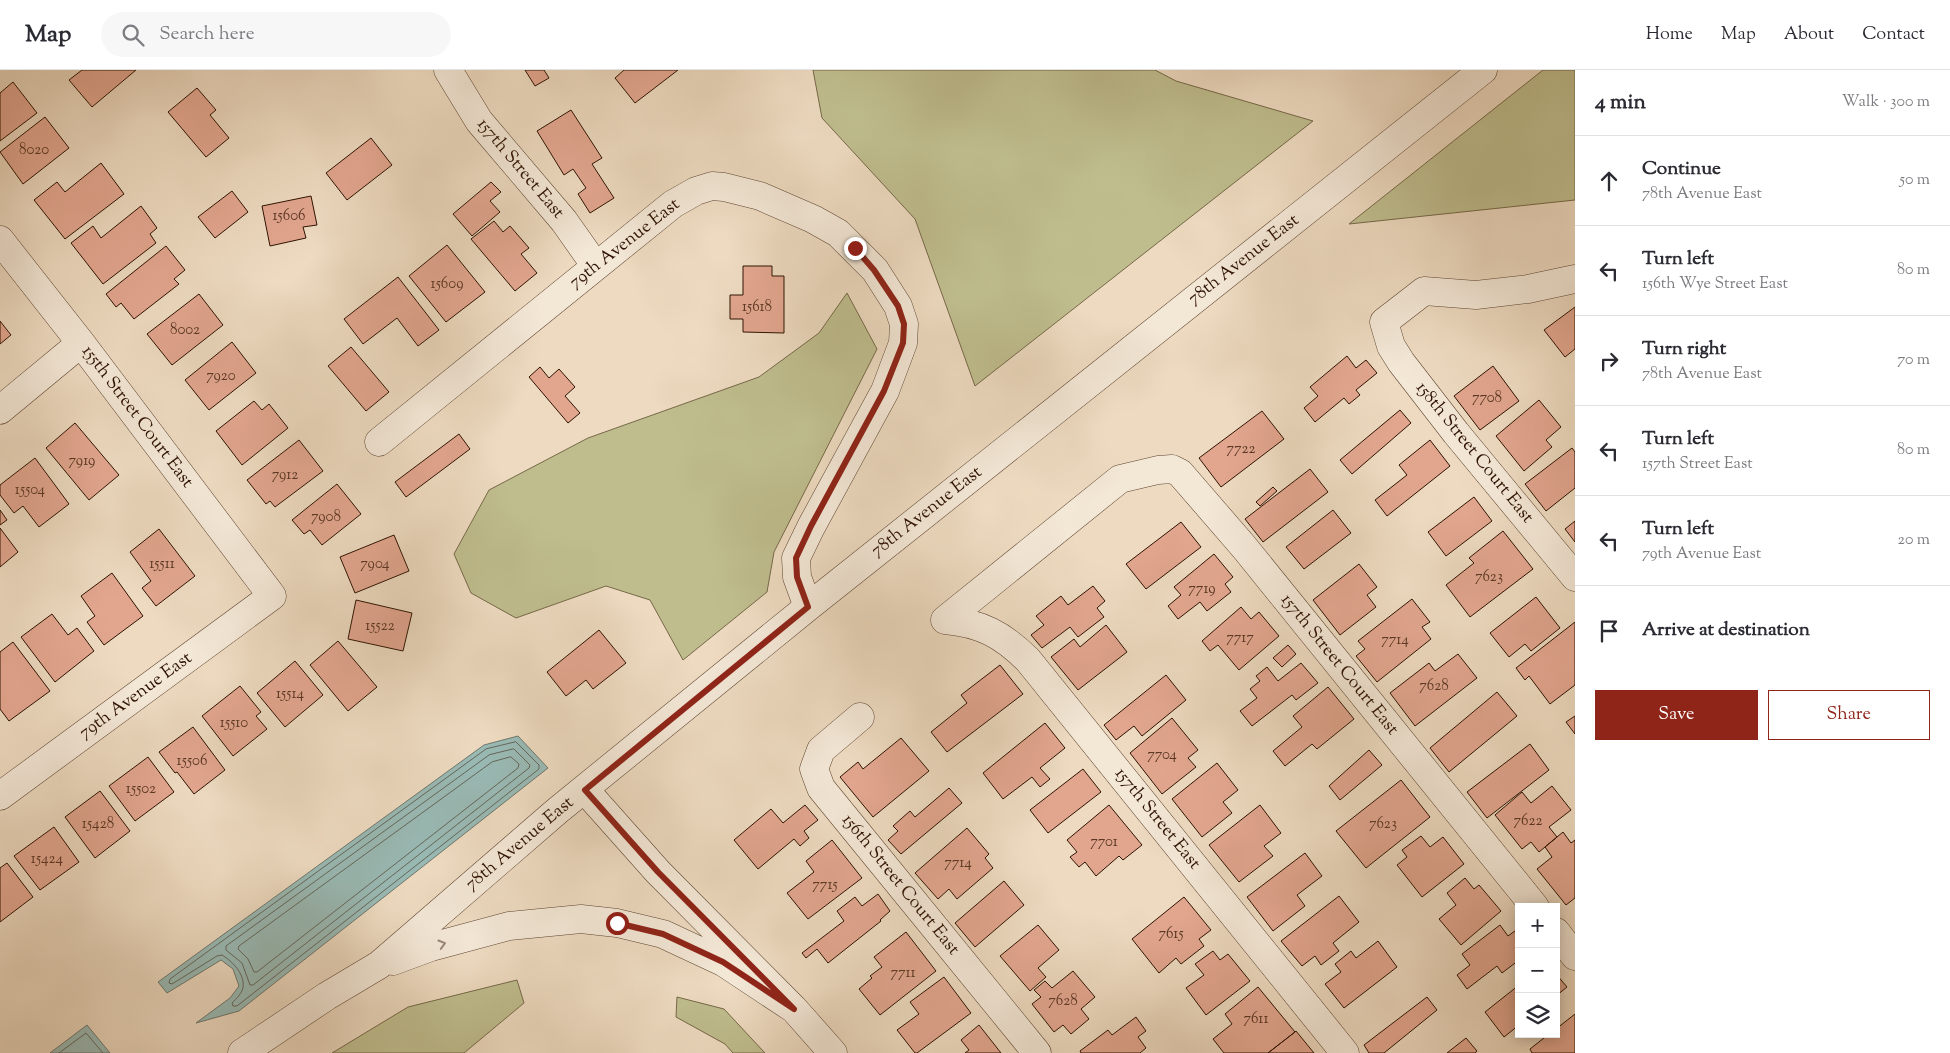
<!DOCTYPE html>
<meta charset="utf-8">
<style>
body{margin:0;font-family:"Sorts Mill Goudy",serif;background:#f7f7f7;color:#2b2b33}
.controls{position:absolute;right:15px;bottom:15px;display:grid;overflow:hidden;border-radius:0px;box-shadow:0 2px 12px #0003}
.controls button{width:45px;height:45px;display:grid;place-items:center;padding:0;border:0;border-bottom:1px solid #e1e1e2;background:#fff;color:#2b2b33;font:25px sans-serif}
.stop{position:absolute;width:15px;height:15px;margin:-11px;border:4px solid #8f2418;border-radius:50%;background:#fff}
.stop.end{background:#8f2418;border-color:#fff;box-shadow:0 1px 5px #0008}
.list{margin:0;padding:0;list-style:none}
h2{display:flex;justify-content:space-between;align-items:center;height:65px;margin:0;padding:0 20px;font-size:21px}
h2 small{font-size:16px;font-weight:400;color:#7c7c81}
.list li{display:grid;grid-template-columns:32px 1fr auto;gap:15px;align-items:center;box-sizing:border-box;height:90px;padding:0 20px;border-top:1px solid #e1e1e2}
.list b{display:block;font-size:19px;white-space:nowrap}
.list p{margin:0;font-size:16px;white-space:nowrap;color:#7c7c81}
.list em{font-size:16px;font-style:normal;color:#7c7c81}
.actions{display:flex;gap:10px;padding:15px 20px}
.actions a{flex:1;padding:11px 0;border:1px solid #8f2418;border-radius:0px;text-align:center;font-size:18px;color:#8f2418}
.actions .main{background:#8f2418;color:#fff}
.icon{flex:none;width:28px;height:28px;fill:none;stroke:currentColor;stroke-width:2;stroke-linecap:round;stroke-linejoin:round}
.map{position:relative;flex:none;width:1575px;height:983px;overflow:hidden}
header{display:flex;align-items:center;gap:30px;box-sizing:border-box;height:70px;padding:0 25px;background:#fff;border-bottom:1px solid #e1e1e2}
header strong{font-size:24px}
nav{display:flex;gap:28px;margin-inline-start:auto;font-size:18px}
.search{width:350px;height:45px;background:#f7f7f7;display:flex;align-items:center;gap:12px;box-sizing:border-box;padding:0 18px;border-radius:28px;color:#7c7c81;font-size:19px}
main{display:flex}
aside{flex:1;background:#fff}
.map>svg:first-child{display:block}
.green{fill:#bfbd8e;stroke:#766848}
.water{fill:#99bab5;stroke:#6e776d}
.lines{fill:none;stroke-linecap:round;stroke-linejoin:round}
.shore{stroke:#64665b;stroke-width:1}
.building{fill:#e2a68f;stroke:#2e1201}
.minor-casing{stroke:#5e4431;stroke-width:29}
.minor{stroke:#f3e7d6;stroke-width:28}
.oneway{stroke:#9a8776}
.route{stroke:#8f2418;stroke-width:6}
.labels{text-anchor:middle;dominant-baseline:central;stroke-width:4;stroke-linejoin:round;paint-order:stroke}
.number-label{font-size:15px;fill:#5b3724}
.street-label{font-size:18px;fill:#2e1201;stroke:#f3e7d6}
</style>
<header>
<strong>Map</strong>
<div class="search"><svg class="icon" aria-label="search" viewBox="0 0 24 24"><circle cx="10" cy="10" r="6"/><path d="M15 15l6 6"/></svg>Search here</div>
<nav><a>Home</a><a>Map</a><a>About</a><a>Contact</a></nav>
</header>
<main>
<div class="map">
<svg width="1575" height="983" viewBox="0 0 1575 983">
<rect width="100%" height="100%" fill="#eddac0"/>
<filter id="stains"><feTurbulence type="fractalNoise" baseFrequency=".004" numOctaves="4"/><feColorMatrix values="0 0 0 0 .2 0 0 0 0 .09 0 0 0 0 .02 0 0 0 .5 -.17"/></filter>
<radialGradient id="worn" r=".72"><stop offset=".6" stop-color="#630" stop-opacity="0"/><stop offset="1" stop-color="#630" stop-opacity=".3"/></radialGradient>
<path class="green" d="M813 0H1155L1176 11 1313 51 975 316 915 149 822 48Z
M1543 0H1575V130L1349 154Z
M847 223 877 279 774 482 767 522 683 590 650 530 606 516 516 548 471 523 454 484 489 420 588 368 759 307 819 263Z
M517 910 524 933 464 983H332L408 937Z
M677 927 724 939 765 983H733L725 974 676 947Z"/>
<path class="water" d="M518 666 548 698 239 941 196 953 230 928 239 916 233 899 221 890 167 923 158 912 484 675Z
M87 955 110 983H50Z"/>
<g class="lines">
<path class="shore" d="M516 672 539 695V699L237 936H233L232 933C236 929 243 922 243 917 245 904 232 891 222 885L217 886 172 914 169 913 170 909 486 679Z
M514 679 530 695 529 698 253 915H250L242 893 226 880V876L489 685Z
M511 687 519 694 518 698 257 902H254L248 889 238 879 239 876 492 692Z
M59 983 86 963 103 983"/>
</g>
<path class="building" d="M82 0H136L92 37 69 10Z
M525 0H544L549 8 535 16Z
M624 0H678L635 33 615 8Z
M13 12 37 43 0 71V23Z
M197 18 216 40 210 45 229 68 206 87 168 42Z
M571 40 602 88 592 94 614 128 590 143 578 124 586 118 573 99 564 105 537 61Z
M45 47 69 78 23 114 0 82Z
M371 68 392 95 347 130 326 103Z
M101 93 124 124 65 169 34 130 57 112 65 122Z
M491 112 501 122 490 131 500 142 472 166 453 144Z
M232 121 248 142 215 168 198 147Z
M311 126 317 155 303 157 306 168 270 176 262 136Z
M141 136 157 158 150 164 156 173 103 214 71 173 93 156 101 168Z
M494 151 503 162 510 156 529 178 521 184 537 203 515 221 471 169Z
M447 175 485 222 446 252 409 206Z
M166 176 185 200 174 209 179 214 134 249 121 233 116 237 106 224Z
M743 196H772V206H784V263L743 262V249H730V225H743Z
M398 207 439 260 418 276 397 248 363 274 344 249Z
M199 224 223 255 172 295 147 264Z
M1575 237V279L1565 287 1544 260Z
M0 251 11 265 0 274Z
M232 272 256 303 209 340 185 310Z
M351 277 389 322 366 341 328 296Z
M1347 286 1356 298 1366 290 1377 303 1356 320 1360 325 1349 334 1344 328 1315 352 1304 338 1318 326 1310 317Z
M1493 296 1519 331 1480 360 1454 326Z
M540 297 549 308 559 299 575 317 565 326 580 343 568 353 529 307Z
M1539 330 1561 357 1546 370 1552 377 1524 401 1496 366Z
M254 331 262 340 269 334 288 358 242 395 216 361Z
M1400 340 1411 353 1352 404 1340 390Z
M1262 341 1284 369 1221 417 1199 388Z
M75 353 119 405 89 430 46 378Z
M459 364 470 379 406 427 395 412Z
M299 370 323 401 275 437 270 431 266 434 247 410Z
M1430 370 1450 396 1387 446 1375 430 1407 405 1399 395Z
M1572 378 1575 382V418L1546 441 1525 414Z
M35 388 69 434 39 457 23 436 14 443 0 425V415Z
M1310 399 1328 422 1263 472 1245 449Z
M337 414 361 444 322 475 310 460 304 464 292 450Z
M1273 417 1277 421 1260 436 1256 432Z
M1474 427 1492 451 1446 486 1428 462Z
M0 440 7 450 0 455Z
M1333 440 1351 463 1304 499 1286 477Z
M1575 451V472L1565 459Z
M1181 452 1201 477 1146 519 1126 494Z
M0 458 18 482 0 497Z
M159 459 195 506 156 536 142 518 151 511 130 482Z
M1503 461 1533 499 1470 547 1446 515 1474 493 1469 488Z
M394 465 409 501 355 523 340 487Z
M1214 484 1233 507 1225 514 1231 522 1207 541 1200 532 1178 549 1168 536 1181 525 1174 517Z
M1359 494 1377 517 1367 525 1376 537 1340 565 1313 530Z
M112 503 143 546 104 575 87 552 95 546 81 526Z
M1093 516 1105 531 1097 538 1104 547 1078 567 1070 557 1042 578 1031 565 1044 555 1036 546 1061 526 1068 535Z
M1536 527 1560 558 1531 581 1525 574 1509 587 1490 563Z
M1412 529 1430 552 1422 557 1431 569 1377 612 1356 586 1365 579 1358 571Z
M356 530 412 543 403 581 348 569Z
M1241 537 1251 549 1259 542 1279 566 1239 600 1218 575 1210 581 1202 571Z
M52 544 68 565 77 558 94 581 55 612 21 567Z
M1575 552V615L1550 634 1529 606 1525 610 1516 598Z
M1106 555 1127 582 1078 620 1051 587 1074 569 1080 577Z
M599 560 626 593 593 619 586 610 566 626 547 602Z
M338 571 377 617 348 641 310 595Z
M13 572 50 621 9 651 0 639V582Z
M1288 575 1296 584 1282 597 1273 588Z
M1458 584 1477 608 1415 656 1390 623 1429 593 1435 601Z
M295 591 323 625 285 657 257 623Z
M1301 593 1318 613 1296 630 1292 625 1252 656 1240 641 1257 628 1250 619 1260 611 1256 606 1267 597 1278 611Z
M1000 595 1023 624 947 682 931 662 967 633 961 625Z
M1166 605 1186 630 1142 666 1134 656 1116 670 1104 655Z
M240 616 261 642 256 646 267 659 233 686 202 646Z
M1328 617 1354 649 1317 679 1312 674 1285 696 1273 681 1302 657 1293 646Z
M1497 622 1517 646 1449 702 1430 678Z
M1575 646V664L1566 652Z
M1172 648 1198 680 1188 688 1196 697 1162 724 1130 683Z
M1045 653 1065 678 1040 698 1050 709 1040 717 1032 707 1003 729 983 703Z
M193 657 225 700 194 724 177 702 175 703 159 682Z
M901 668 929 701 873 747 840 707 858 692 863 699Z
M1530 674 1549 700 1487 748 1467 722Z
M1369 680 1382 695 1340 730 1329 716Z
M148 687 174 722 135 751 109 716Z
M1217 693 1238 720 1223 732 1232 743 1202 767 1172 729Z
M1083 699 1101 722 1048 763 1030 740Z
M1401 710 1430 747 1366 798 1336 761Z
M1552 716 1571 740 1549 757 1557 767 1539 782 1531 772 1522 779 1495 745 1522 722 1531 733Z
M949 718 962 733 901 784 888 770 898 761 893 756 910 741 915 747Z
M100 721 130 761 95 788 65 747Z
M805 735 818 750 804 761 809 768 800 776 794 769 758 799 734 770 771 739 783 753Z
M1109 735 1142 775 1123 790 1119 786 1096 806 1085 792 1079 797 1070 787 1077 782 1067 770Z
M1260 735 1281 763 1264 776 1273 786 1239 812 1209 775Z
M54 757 79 792 40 820 14 786Z
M967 758 989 784 985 788 993 798 957 829 949 819 938 829 915 803Z
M1563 762 1571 773 1575 770V828L1566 835 1537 799 1552 787 1545 777Z
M1421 766 1430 777 1443 767 1464 794 1422 827 1397 795 1407 787 1402 780Z
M832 770 862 808 808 849 787 823 814 802 806 791Z
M1305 783 1322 806 1297 825 1305 836 1273 861 1247 827Z
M7 793 33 827 0 852V798Z
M1465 808 1474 819 1479 815 1501 841 1461 875 1439 849 1456 835 1447 823Z
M1004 811 1024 835 975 877 955 853Z
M878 824 890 841 880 850 881 851 828 893 817 879 806 888 802 883 844 851 837 841 855 827 862 836Z
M1339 826 1359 852 1333 873 1339 881 1321 895 1315 886 1302 896 1281 871Z
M1184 827 1211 860 1199 869 1204 876 1181 894 1176 888 1159 903 1132 869Z
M1038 855 1059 880 1038 898 1046 907 1030 921 1000 886Z
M1500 855 1508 866 1519 858V890L1502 903 1497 896 1467 919 1457 905 1470 895 1462 884Z
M906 862 936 901 880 945 859 919 872 908 870 906 882 897 874 887Z
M1378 871 1397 897 1344 938 1325 914 1341 902 1335 894 1351 881 1356 888Z
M1213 881 1220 890 1228 884 1250 911 1206 945 1186 918 1204 905 1195 894Z
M1073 901 1095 927 1081 939 1089 949 1071 964 1063 955 1054 962 1032 934 1041 927 1034 920 1045 911 1052 918Z
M1556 904 1567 917 1556 926Z
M944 907 971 943 917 983H915L897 960 919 944 910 932Z
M1519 915V955L1504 967 1485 942Z
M1258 917 1295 962 1268 983H1224L1213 969 1232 954 1225 944Z
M1427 927 1437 940 1384 983H1369L1364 975Z
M1575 944V983H1532L1530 979 1549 964H1556V959Z
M1136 947 1146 961 1138 967 1146 978 1140 983H1081L1080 981 1108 960 1112 965Z
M979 955 1001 983H965L969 980 961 970Z
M1296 961 1314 983H1268L1295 962Z
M1466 968 1477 981 1475 983H1447Z"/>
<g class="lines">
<defs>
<path id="minor" d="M448 0 479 51 564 151 595 195
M0 170 81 273 272 526 0 726
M1575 209 1528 219 1476 225 1424 221 1384 252 1391 276 1401 292 1456 363 1575 507
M0 340 81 273
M379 372 673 134 696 121 712 116 724 117 760 126 813 149 838 163 875 200 898 236 904 254 903 273 885 321 811 457 796 488 797 507 808 537
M945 550 1120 409 1158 400 1172 399 1180 403 1244 477 1535 837
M945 550C981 553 1003 565 1028 590L1345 983
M860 647 821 680 814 699 821 718 1037 983
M585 720 658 802 794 939 833 983
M1556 862 1575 886
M393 891 431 877 509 856 581 849 617 853 663 864 723 892 794 939
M242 983 327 926 379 895 557 741 808 537 1483 0"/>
</defs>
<use href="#minor" class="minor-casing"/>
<use href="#minor" class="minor"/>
</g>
<defs><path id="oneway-chevron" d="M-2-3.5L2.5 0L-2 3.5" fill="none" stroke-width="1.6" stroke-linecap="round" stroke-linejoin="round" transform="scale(1.25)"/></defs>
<use class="oneway" href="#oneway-chevron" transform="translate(442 874) rotate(-16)"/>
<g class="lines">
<path class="route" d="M617 853 663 864 723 892 794 939 658 802 585 720 808 537 797 507 796 488 811 456 884 321 903 273 904 254 898 236 874 200 855 178"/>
</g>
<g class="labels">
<g class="number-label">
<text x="34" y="80">8020</text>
<text x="289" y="146">15606</text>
<text x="447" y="214">15609</text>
<text x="757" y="237">15618</text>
<text x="185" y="260">8002</text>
<text x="221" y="306">7920</text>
<text x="1487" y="328">7708</text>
<text x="1241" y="379">7722</text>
<text x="82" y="391">7919</text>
<text x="285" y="405">7912</text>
<text x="30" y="420">15504</text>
<text x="326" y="447">7908</text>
<text x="162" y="494">15511</text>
<text x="375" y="494">7904</text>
<text x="1489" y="507">7623</text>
<text x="1202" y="519">7719</text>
<text x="380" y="556">15522</text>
<text x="1240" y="568">7717</text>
<text x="1395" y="570">7714</text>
<text x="1434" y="616">7628</text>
<text x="290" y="624">15514</text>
<text x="234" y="653">15510</text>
<text x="1162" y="685">7704</text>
<text x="192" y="691">15506</text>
<text x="141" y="719">15502</text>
<text x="1528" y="751">7622</text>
<text x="98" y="754">15428</text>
<text x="1383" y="754">7623</text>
<text x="1104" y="772">7701</text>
<text x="47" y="789">15424</text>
<text x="958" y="793">7714</text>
<text x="825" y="815">7715</text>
<text x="1171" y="864">7615</text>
<text x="903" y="903">7711</text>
<text x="1063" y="931">7628</text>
<text x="1256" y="949">7611</text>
</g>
<g class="street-label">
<text transform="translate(520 99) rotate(50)">157th Street East</text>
<text transform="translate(625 174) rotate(-38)">79th Avenue East</text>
<text transform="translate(1244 190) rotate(-38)">78th Avenue East</text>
<text transform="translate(137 347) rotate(53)">155th Street Court East</text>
<text transform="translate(1474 383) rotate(51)">158th Street Court East</text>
<text transform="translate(927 442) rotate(-38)">78th Avenue East</text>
<text transform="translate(1339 595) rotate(51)">157th Street Court East</text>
<text transform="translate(136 626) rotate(-36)">79th Avenue East</text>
<text transform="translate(1157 749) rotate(51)">157th Street East</text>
<text transform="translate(520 774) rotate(-40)">78th Avenue East</text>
<text transform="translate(900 815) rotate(51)">156th Street Court East</text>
</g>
</g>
<rect width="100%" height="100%" filter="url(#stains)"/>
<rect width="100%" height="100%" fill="url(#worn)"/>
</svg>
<div class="controls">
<button>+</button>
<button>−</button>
<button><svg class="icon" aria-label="layers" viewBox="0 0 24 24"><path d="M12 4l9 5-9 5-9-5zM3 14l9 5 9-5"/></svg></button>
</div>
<div class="stop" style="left:617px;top:853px"></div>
<div class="stop end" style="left:855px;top:178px"></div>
</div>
<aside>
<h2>4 min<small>Walk · 300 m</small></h2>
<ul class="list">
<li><svg class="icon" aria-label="ahead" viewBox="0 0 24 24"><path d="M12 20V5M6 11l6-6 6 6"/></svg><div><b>Continue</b><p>78th Avenue East</p></div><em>50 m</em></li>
<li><svg class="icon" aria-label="left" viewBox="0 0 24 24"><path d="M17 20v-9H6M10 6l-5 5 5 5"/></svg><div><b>Turn left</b><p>156th Wye Street East</p></div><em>80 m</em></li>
<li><svg class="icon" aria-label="right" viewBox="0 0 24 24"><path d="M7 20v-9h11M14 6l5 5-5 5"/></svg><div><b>Turn right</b><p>78th Avenue East</p></div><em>70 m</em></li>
<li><svg class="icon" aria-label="left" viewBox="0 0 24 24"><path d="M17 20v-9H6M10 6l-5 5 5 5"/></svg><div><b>Turn left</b><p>157th Street East</p></div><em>80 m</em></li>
<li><svg class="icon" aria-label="left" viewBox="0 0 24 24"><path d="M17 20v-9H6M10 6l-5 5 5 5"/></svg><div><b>Turn left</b><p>79th Avenue East</p></div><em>20 m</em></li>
<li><svg class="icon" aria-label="arrive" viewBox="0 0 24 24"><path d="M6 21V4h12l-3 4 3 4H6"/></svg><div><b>Arrive at destination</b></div></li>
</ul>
<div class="actions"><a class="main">Save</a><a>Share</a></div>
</aside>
</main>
